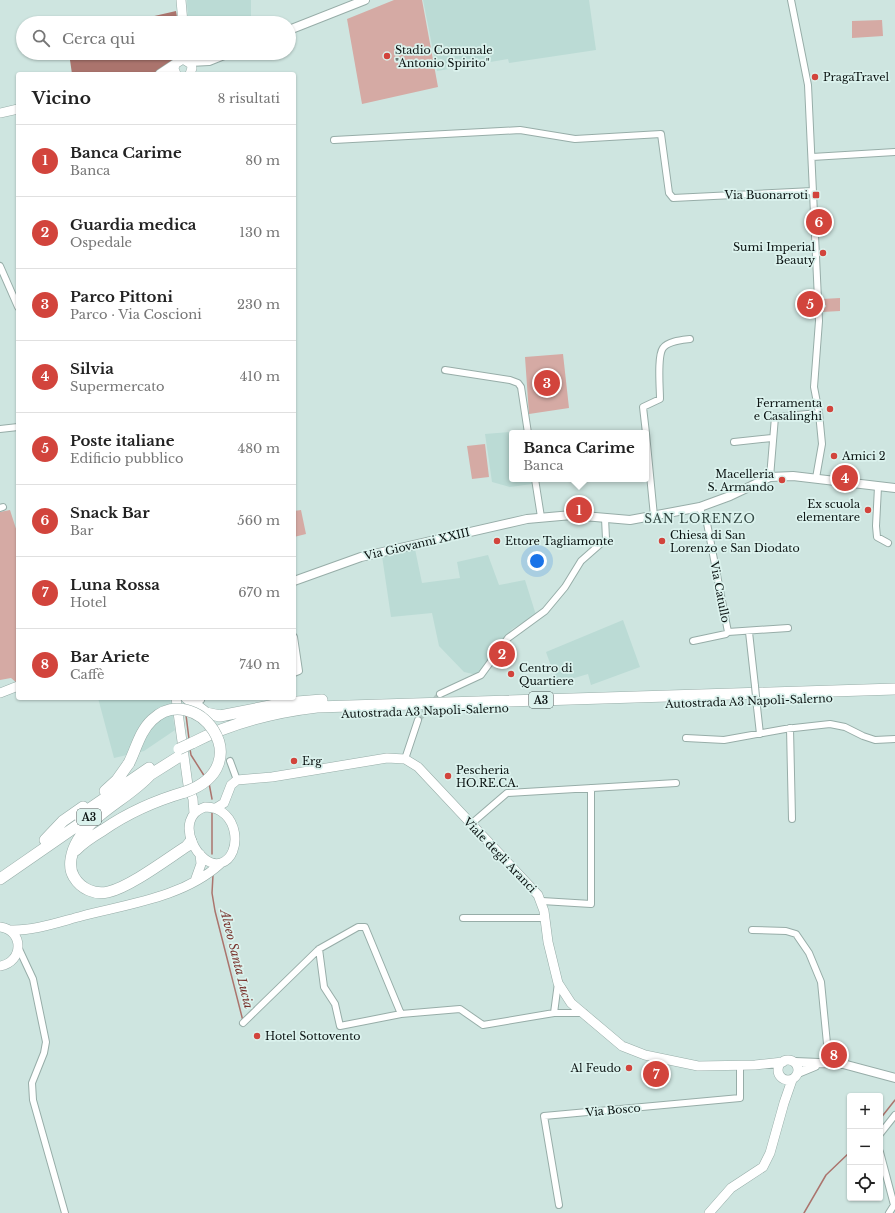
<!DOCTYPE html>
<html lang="it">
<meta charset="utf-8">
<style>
body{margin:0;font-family:"Libre Baskerville",serif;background:#f2f2f2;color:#222}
.controls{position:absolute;right:12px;bottom:12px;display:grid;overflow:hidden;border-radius:4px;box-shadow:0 1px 3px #0004}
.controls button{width:36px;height:36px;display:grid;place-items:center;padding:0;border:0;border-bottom:1px solid #e0e0e0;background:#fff;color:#222;font:20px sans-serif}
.you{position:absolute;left:537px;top:561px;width:14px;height:14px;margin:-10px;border:3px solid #fff;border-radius:50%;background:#1a73e8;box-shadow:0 0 0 6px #1a73e833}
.badge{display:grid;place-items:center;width:26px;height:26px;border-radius:50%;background:#d2443c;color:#fff;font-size:13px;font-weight:700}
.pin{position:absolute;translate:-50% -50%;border:2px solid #fff;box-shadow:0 1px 4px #0006}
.popup{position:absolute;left:509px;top:430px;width:140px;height:52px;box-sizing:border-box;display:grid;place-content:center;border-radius:4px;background:#fff;filter:drop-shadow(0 1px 3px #0005);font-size:13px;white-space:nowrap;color:#767676}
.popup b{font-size:15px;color:#222}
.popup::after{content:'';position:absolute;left:50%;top:100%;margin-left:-8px;border:8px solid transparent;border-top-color:#fff}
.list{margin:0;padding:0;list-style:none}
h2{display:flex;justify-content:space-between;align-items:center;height:52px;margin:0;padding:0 16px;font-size:17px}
h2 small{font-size:13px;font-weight:400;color:#767676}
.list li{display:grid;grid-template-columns:26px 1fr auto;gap:12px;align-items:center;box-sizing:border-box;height:72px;padding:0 16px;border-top:1px solid #e0e0e0}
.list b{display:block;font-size:15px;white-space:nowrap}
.list p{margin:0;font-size:13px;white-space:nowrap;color:#767676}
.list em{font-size:13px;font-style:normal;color:#767676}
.icon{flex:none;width:22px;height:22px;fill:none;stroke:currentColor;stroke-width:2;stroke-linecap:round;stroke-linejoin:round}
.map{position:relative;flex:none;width:895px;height:1213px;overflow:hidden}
.search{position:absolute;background:#fff;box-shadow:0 1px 3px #0004;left:16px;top:16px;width:280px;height:44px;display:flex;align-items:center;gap:10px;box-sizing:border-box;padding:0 14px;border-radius:22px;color:#767676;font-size:15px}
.panel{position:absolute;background:#fff;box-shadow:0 1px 3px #0004;left:16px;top:72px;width:280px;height:628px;border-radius:4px}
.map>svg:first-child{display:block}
.built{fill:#bbdbd5}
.green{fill:#d5aaa4}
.water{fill:#ab746d}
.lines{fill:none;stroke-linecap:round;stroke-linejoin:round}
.stream{stroke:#ab746d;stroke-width:1.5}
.minor-tunnel{stroke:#b1c6c1;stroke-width:6;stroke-dasharray:6 3;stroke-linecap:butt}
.minor-casing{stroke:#97ada8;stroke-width:8}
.tertiary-casing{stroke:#97ada8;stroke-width:10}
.secondary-casing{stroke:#97ada8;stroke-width:10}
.motorway-casing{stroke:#97ada8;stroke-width:12}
.minor{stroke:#fff;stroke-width:6}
.tertiary{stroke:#fff;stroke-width:8}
.secondary{stroke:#fff;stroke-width:9}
.motorway{stroke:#fff;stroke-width:11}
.minor-bridge-casing{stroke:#97ada8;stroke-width:8;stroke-linecap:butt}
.motorway-bridge-casing{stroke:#97ada8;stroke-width:12;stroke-linecap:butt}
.minor-bridge{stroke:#fff;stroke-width:6}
.motorway-bridge{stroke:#fff;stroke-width:11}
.poi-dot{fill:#d2443c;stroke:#dbf2ed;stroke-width:1.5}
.labels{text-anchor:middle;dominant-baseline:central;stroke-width:3.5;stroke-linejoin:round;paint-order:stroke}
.shield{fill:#dbf2ed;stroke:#495654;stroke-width:1}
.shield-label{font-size:10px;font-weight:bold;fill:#0b1312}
.poi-label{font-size:11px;fill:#0b1312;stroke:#dbf2ed;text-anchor:start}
.street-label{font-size:11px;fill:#0b1312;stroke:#dbf2ed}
.neighbourhood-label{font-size:12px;letter-spacing:1px;fill:#354945;stroke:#dbf2ed}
.water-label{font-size:12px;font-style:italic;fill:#78312b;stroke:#dbf2ed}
</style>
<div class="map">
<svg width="895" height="1213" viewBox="0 0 895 1213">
<rect width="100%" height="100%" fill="#cee5e0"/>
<path class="built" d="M187 0H251V23H188Z
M423 0H589L596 50 509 63 508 59 437 71Z
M523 431 524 433H512V479H531L532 484 510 487 492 482 485 434Z
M415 549 422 583 460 578 457 562 488 555 499 585 525 580 536 615 512 629 477 675 464 672 439 646 432 613 391 617 382 556Z
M623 620 640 667 591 685 588 674 557 683 546 652Z
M98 698H170L175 730 144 751 114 758Z"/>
<path class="green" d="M394 0H422L438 87 362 104 347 19Z
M882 20 883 36 852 38V21Z
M840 298V311L822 312V308L826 307V305L822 304V299Z
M563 354 569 408 529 414 525 357Z
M485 444 489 477 472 479 467 446Z
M10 510 18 535 17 683 11 678 0 680V512Z
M301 510 306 534 294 537V511Z"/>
<path class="water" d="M176 11 178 23H124Z
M69 53H177C168 67 163 71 147 74H72Z"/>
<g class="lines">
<path class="stream" d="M186 715 189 739
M190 749 191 755 205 777
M209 783 212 799
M212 854V813
M213 875 212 893 215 911 243 1021
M880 1119 895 1100
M804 1213 826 1175 850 1152"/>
<path class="minor-tunnel" d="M418 720 440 694"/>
<defs>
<path id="minor" d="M791 0 808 85 819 321 814 387 819 413 822 444 816 478
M334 140 520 130 575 139 661 134 669 193 673 198 813 191
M812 157 895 152
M0 266 18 307
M445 370 510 380 518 383 521 387 528 433
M0 429 18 427
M646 433 643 407 660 399C660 388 657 356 663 348 668 341 682 340 690 339
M646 434 654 516
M734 442 772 438
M770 477 775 417 819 413
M535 479 541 517
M878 487 876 526 877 537 888 543
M700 507 702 515 706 518 728 632 788 628
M0 508 3 507
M749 632 755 686
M294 637 299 671 294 673
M693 641 726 634 728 632
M440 694 481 675 508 638 545 611 565 587 581 561 606 539 605 518
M198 698 201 700
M757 707 760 734
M790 728 792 819
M686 738 724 740 785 729 830 724 845 727 863 736 875 740 895 739
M405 759 418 720
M230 761 237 780
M471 824 507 793 676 783
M542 901 591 904V788
M463 918H545
M752 930 786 931 796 934 809 953 821 982 829 1064
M19 949 33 979 46 1042 44 1053 32 1083 33 1100 65 1213
M319 949 324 987 335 1004 340 1026 401 1014
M558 983 554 1013H584
M243 1023 319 949 358 927H365L401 1014 460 1009 483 1025 554 1013
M880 1134 895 1115
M880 1152 894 1205 889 1213
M559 1205 544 1116 740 1098V1066"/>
<path id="tertiary" d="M289 30 365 0
M190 62 209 61 229 53
M294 581 361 557 527 519 572 515 630 520 700 507 730 496 770 477 793 476 895 488
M795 1062 843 1064 895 1078
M798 1073 815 1066"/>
<path id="secondary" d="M181 0 183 23
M160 74 175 64
M176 74 174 69 175 64 183 59 191 64 192 68 190 74
M0 113 18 109
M0 693 18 686
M176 698 188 785 193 799 194 814
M205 807C240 807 243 856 221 863 199 870 171 818 205 807Z
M216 808 224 803 231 785 237 780 272 777 387 758 405 759 418 767 538 895 544 911 548 942 558 983 571 1003 622 1046 645 1055 698 1066 755 1065 783 1062
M195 881 201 864 200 854
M0 927C24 930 24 962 0 966
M10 930C34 931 59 922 82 916 128 904 184 897 220 864
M778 1070a10 10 0 1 1 20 0a10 10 0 1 1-20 0Z
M709 1213 731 1188 763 1167 770 1153 784 1103 792 1080"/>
<path id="motorway" d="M187 698 206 713 220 716 285 703 322 700
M192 743C231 723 274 712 317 707L895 689
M150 775C128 799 94 812 78 840 72 850 67 866 74 877 81 889 95 895 108 892 130 887 167 859 187 846L191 841
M145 778 180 756
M105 791 117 780 129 763
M79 816 149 768
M45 840 63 821 83 807
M76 850C83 842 93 836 103 830 129 812 154 801 185 792
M0 879 91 816"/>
</defs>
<use href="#minor" class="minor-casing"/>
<use href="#tertiary" class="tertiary-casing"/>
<use href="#secondary" class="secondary-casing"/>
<use href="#motorway" class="motorway-casing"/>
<use href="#minor" class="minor"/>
<use href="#tertiary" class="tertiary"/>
<use href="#secondary" class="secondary"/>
<use href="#motorway" class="motorway"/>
<defs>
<path id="minor-bridge" d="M755 686 757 707"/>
<path id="motorway-bridge" d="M179 749 192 743
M129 763C136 749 140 731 152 720 195 679 262 765 185 792"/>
</defs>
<use href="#minor-bridge" class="minor-bridge-casing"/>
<use href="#motorway-bridge" class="motorway-bridge-casing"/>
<use href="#minor-bridge" class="minor-bridge"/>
<use href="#motorway-bridge" class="motorway-bridge"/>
</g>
<g class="poi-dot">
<circle cx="387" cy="56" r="4"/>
<circle cx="815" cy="77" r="4"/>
<rect x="812" y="191" width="8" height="8" rx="2"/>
<circle cx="823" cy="253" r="4"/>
<circle cx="830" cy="409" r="4"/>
<circle cx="834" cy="456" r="4"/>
<circle cx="782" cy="480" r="4"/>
<circle cx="868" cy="510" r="4"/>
<circle cx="497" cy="541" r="4"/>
<circle cx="662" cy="541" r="4"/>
<circle cx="511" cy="674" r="4"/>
<circle cx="294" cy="761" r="4"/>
<circle cx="448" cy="776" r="4"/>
<circle cx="257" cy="1036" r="4"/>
<circle cx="629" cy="1068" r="4"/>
</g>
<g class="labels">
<g class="shield">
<rect x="529" y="692" width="24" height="16" rx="3"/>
<rect x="77" y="809" width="24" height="16" rx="3"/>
</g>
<g class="shield-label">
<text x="541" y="700">A3</text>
<text x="89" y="817">A3</text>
</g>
<g class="poi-label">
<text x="395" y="50">Stadio Comunale<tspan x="395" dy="13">"Antonio Spirito"</tspan></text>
<text x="823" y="77">PragaTravel</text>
<text x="808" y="195" text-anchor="end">Via Buonarroti</text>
<text x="815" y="247" text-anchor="end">Sumi Imperial<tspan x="815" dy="13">Beauty</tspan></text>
<text x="822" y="403" text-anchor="end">Ferramenta<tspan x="822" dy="13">e Casalinghi</tspan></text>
<text x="842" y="456">Amici 2</text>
<text x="774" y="474" text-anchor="end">Macelleria<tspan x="774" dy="13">S. Armando</tspan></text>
<text x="860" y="504" text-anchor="end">Ex scuola<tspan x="860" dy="13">elementare</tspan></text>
<text x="670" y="535">Chiesa di San<tspan x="670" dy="13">Lorenzo e San Diodato</tspan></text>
<text x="505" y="541">Ettore Tagliamonte</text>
<text x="519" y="668">Centro di<tspan x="519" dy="13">Quartiere</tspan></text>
<text x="302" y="761">Erg</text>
<text x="456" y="770">Pescheria<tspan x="456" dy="13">HO.RE.CA.</tspan></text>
<text x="265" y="1036">Hotel Sottovento</text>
<text x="621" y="1068" text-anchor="end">Al Feudo</text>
</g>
<g class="street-label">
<text transform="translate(417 544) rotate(-13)">Via Giovanni XXIII</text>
<text transform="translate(720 592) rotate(79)">Via Catullo</text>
<text transform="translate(749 701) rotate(-2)">Autostrada A3 Napoli-Salerno</text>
<text transform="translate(425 711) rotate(-2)">Autostrada A3 Napoli-Salerno</text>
<text transform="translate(500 855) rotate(46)">Viale degli Aranci</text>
<text transform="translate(613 1110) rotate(-5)">Via Bosco</text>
</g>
<g class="neighbourhood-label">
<text x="700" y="518">SAN LORENZO</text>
</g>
<g class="water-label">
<text transform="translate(237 959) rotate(76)">Alveo Santa Lucia</text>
</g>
</g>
</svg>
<div class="controls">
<button>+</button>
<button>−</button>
<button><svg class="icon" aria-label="locate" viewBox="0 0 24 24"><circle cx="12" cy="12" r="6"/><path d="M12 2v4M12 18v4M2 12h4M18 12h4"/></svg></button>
</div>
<div class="you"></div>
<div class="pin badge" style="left:579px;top:510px">1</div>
<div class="popup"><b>Banca Carime</b>Banca</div>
<div class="pin badge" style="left:502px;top:654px">2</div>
<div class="pin badge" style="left:547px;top:383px">3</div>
<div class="pin badge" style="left:845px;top:478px">4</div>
<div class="pin badge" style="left:810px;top:304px">5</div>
<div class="pin badge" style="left:819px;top:222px">6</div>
<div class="pin badge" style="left:656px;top:1074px">7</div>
<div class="pin badge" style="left:834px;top:1055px">8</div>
<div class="search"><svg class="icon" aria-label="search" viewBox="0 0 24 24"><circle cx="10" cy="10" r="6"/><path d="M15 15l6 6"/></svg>Cerca qui</div>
<section class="panel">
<h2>Vicino<small>8 risultati</small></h2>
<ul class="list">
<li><span class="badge">1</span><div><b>Banca Carime</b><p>Banca</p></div><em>80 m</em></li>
<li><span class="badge">2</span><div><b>Guardia medica</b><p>Ospedale</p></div><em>130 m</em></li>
<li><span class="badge">3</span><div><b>Parco Pittoni</b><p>Parco · Via Coscioni</p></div><em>230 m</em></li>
<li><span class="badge">4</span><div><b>Silvia</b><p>Supermercato</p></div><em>410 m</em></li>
<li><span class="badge">5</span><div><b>Poste italiane</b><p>Edificio pubblico</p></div><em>480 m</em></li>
<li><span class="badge">6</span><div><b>Snack Bar</b><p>Bar</p></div><em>560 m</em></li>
<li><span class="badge">7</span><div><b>Luna Rossa</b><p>Hotel</p></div><em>670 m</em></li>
<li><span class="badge">8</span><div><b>Bar Ariete</b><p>Caffè</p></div><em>740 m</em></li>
</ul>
</section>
</div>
